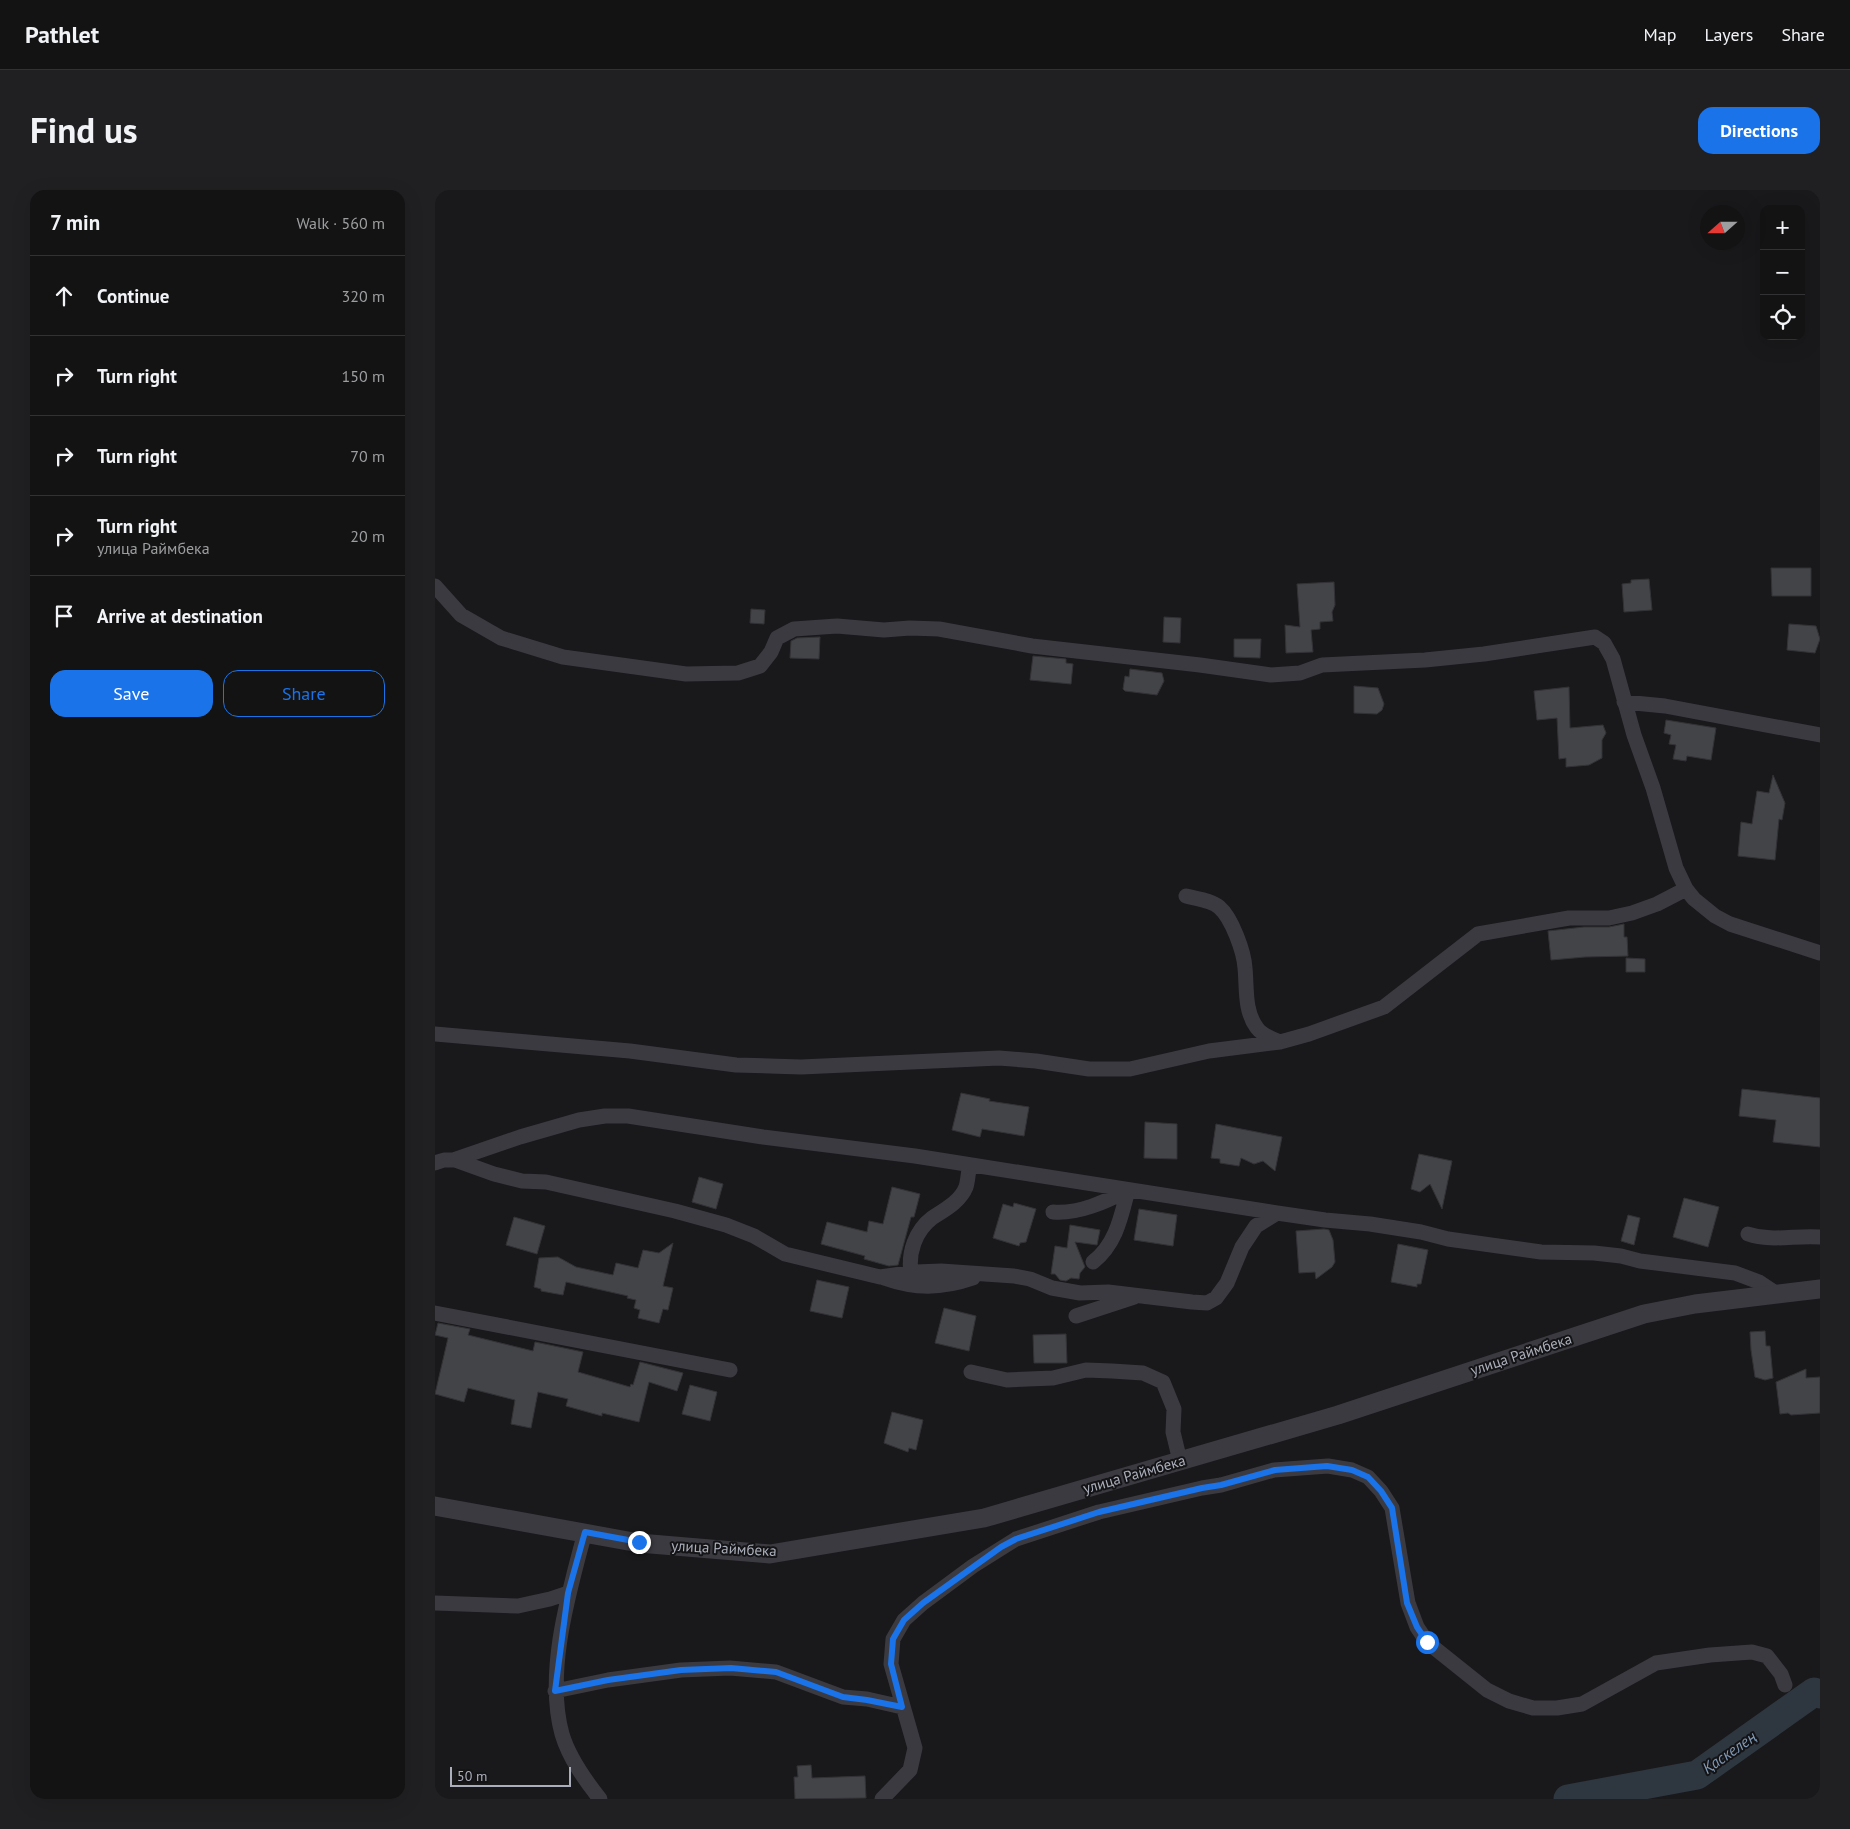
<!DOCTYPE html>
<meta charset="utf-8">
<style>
body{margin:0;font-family:"PT Sans",sans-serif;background:#202022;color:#f1f3f6}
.controls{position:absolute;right:15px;top:15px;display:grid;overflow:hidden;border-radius:10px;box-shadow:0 5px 20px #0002}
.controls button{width:45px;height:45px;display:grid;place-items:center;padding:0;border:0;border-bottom:1px solid #323234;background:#131314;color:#f1f3f6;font:25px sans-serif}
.compass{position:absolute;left:1265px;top:15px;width:45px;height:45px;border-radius:50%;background:#131314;box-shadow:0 5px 20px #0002;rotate:249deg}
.scale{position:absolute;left:15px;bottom:12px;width:121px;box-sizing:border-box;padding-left:5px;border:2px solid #abafbb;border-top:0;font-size:14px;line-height:18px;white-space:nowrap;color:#abafbb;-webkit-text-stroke:4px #141416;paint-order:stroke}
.stop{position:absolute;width:15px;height:15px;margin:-11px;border:4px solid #1a73e8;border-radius:50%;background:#fff}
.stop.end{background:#1a73e8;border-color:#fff;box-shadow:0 1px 5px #0008}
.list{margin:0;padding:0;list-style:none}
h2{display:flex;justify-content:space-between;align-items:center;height:65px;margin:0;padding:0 20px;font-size:21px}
h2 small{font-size:16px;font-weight:400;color:#9d9ea0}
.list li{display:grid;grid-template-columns:32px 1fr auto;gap:15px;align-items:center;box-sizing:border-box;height:80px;padding:0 20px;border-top:1px solid #323234}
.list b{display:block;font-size:19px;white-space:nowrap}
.list p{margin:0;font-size:16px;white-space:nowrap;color:#9d9ea0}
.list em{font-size:16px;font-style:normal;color:#9d9ea0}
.actions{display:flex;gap:10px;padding:15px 20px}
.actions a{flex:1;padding:11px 0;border:1px solid #1a73e8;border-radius:15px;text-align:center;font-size:18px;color:#1a73e8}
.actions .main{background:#1a73e8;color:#fff}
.icon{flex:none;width:28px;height:28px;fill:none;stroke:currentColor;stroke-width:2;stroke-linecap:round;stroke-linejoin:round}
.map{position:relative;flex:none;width:1385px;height:1609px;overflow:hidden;border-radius:15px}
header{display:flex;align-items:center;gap:30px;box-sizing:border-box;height:70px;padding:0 25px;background:#131314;border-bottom:1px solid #323234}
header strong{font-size:24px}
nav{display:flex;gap:28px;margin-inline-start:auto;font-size:18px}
.intro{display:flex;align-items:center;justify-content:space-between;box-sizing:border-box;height:120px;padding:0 30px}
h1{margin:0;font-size:35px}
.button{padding:12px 22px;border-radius:15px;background:#1a73e8;color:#fff;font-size:18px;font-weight:700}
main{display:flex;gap:30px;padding:0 30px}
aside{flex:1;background:#131314;border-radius:15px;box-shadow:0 5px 20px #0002}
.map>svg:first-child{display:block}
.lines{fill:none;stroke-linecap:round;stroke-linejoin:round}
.river{stroke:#2e3740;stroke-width:29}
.building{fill:#434448;stroke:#333337}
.minor{stroke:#3a3a40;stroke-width:15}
.tertiary{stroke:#3a3a40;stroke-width:19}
.route{stroke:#1a73e8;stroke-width:6}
.labels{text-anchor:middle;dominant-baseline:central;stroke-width:4;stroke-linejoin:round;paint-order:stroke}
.street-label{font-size:15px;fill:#abafbb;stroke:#141416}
.water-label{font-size:16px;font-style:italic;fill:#819ab7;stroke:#141416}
</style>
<header>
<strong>Pathlet</strong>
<nav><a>Map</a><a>Layers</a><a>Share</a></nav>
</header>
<div class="intro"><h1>Find us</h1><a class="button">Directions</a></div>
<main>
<aside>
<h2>7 min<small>Walk · 560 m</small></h2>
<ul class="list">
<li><svg class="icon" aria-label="ahead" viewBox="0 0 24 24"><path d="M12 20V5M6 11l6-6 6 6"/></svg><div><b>Continue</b></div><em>320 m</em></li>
<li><svg class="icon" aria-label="right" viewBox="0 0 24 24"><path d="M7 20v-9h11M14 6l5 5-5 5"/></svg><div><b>Turn right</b></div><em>150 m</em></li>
<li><svg class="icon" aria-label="right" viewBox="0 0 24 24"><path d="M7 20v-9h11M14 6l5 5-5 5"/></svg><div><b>Turn right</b></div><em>70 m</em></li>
<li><svg class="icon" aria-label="right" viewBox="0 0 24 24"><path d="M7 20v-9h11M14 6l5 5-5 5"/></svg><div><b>Turn right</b><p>улица Раймбека</p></div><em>20 m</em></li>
<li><svg class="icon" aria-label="arrive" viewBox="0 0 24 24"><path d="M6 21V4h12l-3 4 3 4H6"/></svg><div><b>Arrive at destination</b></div></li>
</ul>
<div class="actions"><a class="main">Save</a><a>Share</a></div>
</aside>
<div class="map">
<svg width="1385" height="1609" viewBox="0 0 1385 1609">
<rect width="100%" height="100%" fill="#19191b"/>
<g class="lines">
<path class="river" d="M1133 1609 1262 1585 1379 1502 1385 1504"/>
</g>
<path class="building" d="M1336 378H1376V406H1337Z
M1214 389 1217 420 1189 422 1187 394 1196 393V390Z
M899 392 900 415 897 422 898 431 885 432V439L876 440 878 462 851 463 850 435 865 437 862 394Z
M316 419 330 420 329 434 315 433Z
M729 427 746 428 745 453 728 452Z
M1354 434 1381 436 1385 449 1380 463 1352 460Z
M385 447 384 469 355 468 356 451 362 448Z
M799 449H826L825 468 799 467Z
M598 466 631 469V473L638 474 636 494 595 490Z
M695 479 727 483 729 491 722 505 690 501 688 499 690 486 694 487Z
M919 496 943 498 949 514 947 520 942 524 919 523Z
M1134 497 1135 538 1168 535 1171 543 1167 550V568L1154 575 1131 577V568L1124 569 1122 528 1102 530 1099 501Z
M1231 530 1281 538 1276 570 1252 566 1251 571 1238 569 1241 555 1234 554 1236 545 1229 543Z
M1338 585 1350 613 1347 630 1344 629 1340 670 1303 666 1306 632 1317 634 1322 601 1334 603Z
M1189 734V747H1192L1193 766 1150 767 1116 770 1113 741 1149 737H1174Z
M1191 768 1210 769V782H1191Z
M1307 899 1385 908V957L1338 952 1341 930 1304 926Z
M526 903 555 909 554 911 594 917 589 946 547 939 545 947 517 940Z
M710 932 742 934V969L709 968Z
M781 934 847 947 840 981 828 971 819 974 806 968 804 976 785 973V969L776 968Z
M984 964 1017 971 1007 1019 995 994 985 1002 976 999Z
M264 987 288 994 281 1019 257 1012Z
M457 997 485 1004 479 1027H476L463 1075 454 1076 429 1069 430 1066 386 1054 392 1032 432 1042 434 1031 448 1034Z
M1249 1008 1284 1017 1273 1057 1238 1047Z
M579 1013 601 1019 591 1052 585 1053 584 1056 558 1048 568 1014 578 1017Z
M704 1019 742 1025 738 1056 699 1050Z
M1193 1025 1205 1028 1199 1055 1186 1051Z
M79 1027 110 1036 102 1064 71 1055Z
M635 1035 665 1040 662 1055 640 1052 650 1077 645 1083 644 1089 636 1088 631 1091 625 1090 620 1084H616L620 1056 632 1058Z
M889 1039 894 1040 898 1050 900 1072 897 1077 881 1089 880 1082 864 1083 861 1041Z
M238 1053 228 1096 238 1098 233 1120 228 1119 224 1133 203 1128 205 1120 199 1118 201 1110 192 1108 193 1106 131 1092 128 1105 106 1101V1099L99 1097 104 1068 123 1067 141 1077 178 1085 181 1073 203 1078 208 1060 224 1063Z
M963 1054 993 1060 986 1094H982V1097L956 1092Z
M382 1090 414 1097 407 1128 375 1121Z
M509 1118 541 1126 534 1161 500 1153Z
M3 1133 35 1139 33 1145 98 1161 100 1152 148 1162 143 1182 195 1197 196 1194 198 1195 205 1172 248 1183 242 1201 214 1192 204 1232 167 1223V1226L131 1216 133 1209 103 1202 96 1238 76 1234 80 1210 33 1198 29 1212 0 1204 13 1148 0 1145Z
M1330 1141 1331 1156H1335L1338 1188 1330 1190 1320 1187 1316 1160 1315 1142Z
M631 1144 632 1173H599L598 1145Z
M1371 1179V1188L1385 1187V1223L1356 1225 1353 1223 1345 1224 1341 1192Z
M255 1195 282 1202 275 1231 247 1224Z
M457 1222 488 1230 481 1260 474 1258 473 1262 449 1253Z
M376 1575 377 1588 430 1586 431 1608 360 1609 359 1587H363L362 1576Z"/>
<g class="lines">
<path class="minor" d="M0 396 26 425 66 448 128 467 251 484 303 483 325 476 336 462 342 448 359 439 402 436 449 440 475 438 504 439 597 456 765 475 836 485 865 483 887 475 990 470 1049 464 1160 447 1169 453 1178 469 1199 545 1218 598 1241 678 1251 699 1259 709 1280 726 1295 734 1385 763
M1189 512 1230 516 1385 545
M751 706C762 709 776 710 784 717 797 728 809 762 810 778 812 797 809 821 822 838 827 845 837 849 845 852
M0 844 195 861 301 875 366 877 564 868 601 871 654 879H695L774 861 845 852 874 844 949 817 1043 744 1134 728H1174L1197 723 1222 714 1251 699
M18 970 85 947 144 930 170 926H193L328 947 480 966 842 1023 890 1030 935 1034 986 1042 1013 1049 1106 1062 1159 1063 1186 1066 1205 1071 1300 1083 1324 1092 1342 1104
M0 973 9 970H20L59 984 87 991 111 992 240 1021 291 1035 319 1046 350 1064 445 1087 481 1082 506 1081 579 1086 595 1089 617 1098 645 1103 673 1102 757 1112 772 1113 781 1108 792 1093 807 1057 821 1036 842 1023
M618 1022C644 1024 670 1012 693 1000
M1313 1044C1337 1052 1360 1045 1385 1047
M658 1072C681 1054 686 1027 693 1000
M476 1083C473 1063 480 1041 497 1028 509 1020 525 1012 531 997 533 991 533 982 535 975
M449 1088C480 1099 506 1099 538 1088
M0 1123 295 1180
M641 1126 699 1107
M536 1182 572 1190 618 1188 651 1180 677 1181 708 1183 728 1192 739 1219 738 1242 745 1271
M150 1342C134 1402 110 1482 127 1544 134 1568 150 1590 165 1609
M0 1413 83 1416 115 1409 133 1403
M120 1501 173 1490 246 1480 295 1478 341 1482 408 1507 432 1509 467 1517
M447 1609 475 1580 480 1558 456 1474 458 1449 469 1430 488 1413 538 1376 581 1349 664 1322 767 1298 786 1295 839 1280 893 1276 917 1280 933 1287 946 1301 957 1318 973 1413 982 1437 992 1452 1052 1500 1074 1511 1098 1518H1122L1147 1514 1221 1473 1275 1465 1317 1462 1332 1466 1346 1484 1350 1495"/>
<path class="tertiary" d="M0 1316 204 1353 335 1364 549 1328 903 1225 1209 1124 1260 1114 1385 1099"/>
</g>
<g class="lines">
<path class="route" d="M204 1352 150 1342 133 1403 120 1501 173 1490 246 1480 296 1478 341 1482 408 1507 432 1510 467 1517 456 1474 458 1449 469 1430 488 1413 566 1357 581 1349 664 1322 767 1298 786 1295 840 1280 892 1276 917 1280 933 1287 946 1301 957 1318 972 1413 982 1437 992 1452"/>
</g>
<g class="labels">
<g class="street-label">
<text transform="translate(1086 1164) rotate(-18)">улица Раймбека</text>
<text transform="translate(699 1284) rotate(-16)">улица Раймбека</text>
<text transform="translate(289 1358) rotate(3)">улица Раймбека</text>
</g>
<g class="water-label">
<text transform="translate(1294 1562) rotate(-35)">Қаскелең</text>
</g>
</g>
</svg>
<div class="controls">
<button>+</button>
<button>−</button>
<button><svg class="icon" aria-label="locate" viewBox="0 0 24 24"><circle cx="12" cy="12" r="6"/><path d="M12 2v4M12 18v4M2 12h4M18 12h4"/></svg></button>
</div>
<svg class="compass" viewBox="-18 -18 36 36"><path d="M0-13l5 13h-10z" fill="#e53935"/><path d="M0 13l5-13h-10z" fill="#9d9ea0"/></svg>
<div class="scale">50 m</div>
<div class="stop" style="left:992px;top:1452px"></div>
<div class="stop end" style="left:204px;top:1352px"></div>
</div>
</main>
